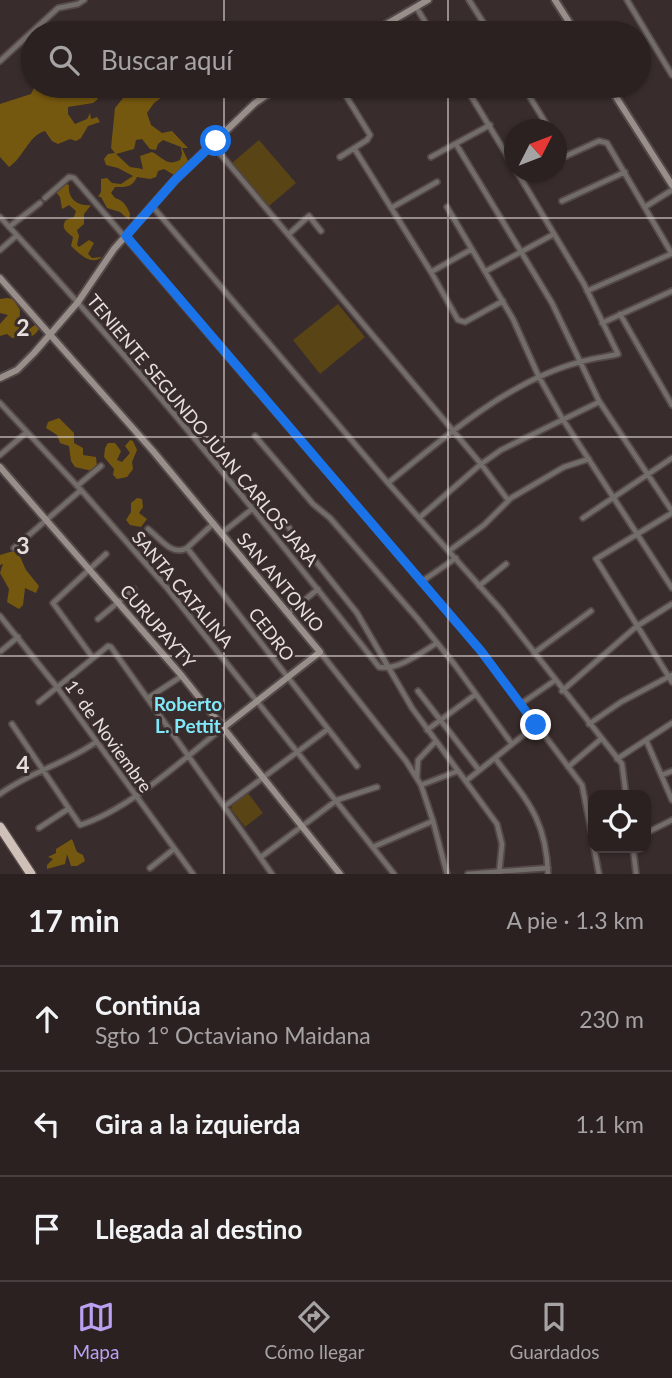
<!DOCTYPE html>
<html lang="es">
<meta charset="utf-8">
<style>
body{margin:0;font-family:Lato,sans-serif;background:#372e2e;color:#f1f3f6}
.controls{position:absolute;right:21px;bottom:21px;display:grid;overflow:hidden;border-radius:14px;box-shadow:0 2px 5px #0004}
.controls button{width:63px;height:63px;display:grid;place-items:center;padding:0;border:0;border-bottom:2px solid #473e3f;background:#2b2121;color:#f1f3f6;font:35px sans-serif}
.compass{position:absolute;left:504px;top:119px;width:63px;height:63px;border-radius:50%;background:#2b2121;box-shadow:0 2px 5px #0004;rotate:48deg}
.stop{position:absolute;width:21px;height:21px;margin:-16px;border:5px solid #1a73e8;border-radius:50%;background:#fff}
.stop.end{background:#1a73e8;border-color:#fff;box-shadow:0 2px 7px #0008}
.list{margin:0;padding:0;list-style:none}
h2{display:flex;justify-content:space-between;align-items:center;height:91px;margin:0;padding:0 28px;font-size:30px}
h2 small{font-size:23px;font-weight:400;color:#a6a3a5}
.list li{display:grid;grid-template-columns:46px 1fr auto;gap:21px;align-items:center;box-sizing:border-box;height:105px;padding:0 28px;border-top:2px solid #473e3f}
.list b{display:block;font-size:26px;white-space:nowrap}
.list p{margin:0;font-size:23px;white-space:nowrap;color:#a6a3a5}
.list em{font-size:23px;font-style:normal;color:#a6a3a5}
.icon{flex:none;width:38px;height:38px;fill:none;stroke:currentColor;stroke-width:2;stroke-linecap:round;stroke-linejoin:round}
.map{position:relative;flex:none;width:672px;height:874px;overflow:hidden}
.search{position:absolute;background:#2b2121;box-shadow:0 2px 5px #0004;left:21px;right:21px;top:21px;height:77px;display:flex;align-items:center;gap:18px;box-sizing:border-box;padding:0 24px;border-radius:38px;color:#a6a3a5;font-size:26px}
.sheet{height:406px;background:#2b2121}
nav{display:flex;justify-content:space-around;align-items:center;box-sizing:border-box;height:98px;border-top:2px solid #473e3f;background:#2b2121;font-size:19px;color:#a6a3a5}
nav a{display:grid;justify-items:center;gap:4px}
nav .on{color:#bca0f2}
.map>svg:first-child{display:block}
.green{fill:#584414}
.forest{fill:#75580f;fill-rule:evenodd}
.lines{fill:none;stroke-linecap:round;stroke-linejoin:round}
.street-casing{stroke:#554848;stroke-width:8}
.secondary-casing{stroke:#554848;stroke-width:10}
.highway-casing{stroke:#554848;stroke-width:12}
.street{stroke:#736d6a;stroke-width:4.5}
.secondary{stroke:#988f8a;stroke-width:6}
.highway{stroke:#cfc0b8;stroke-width:9}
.route{stroke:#1a73e8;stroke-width:9}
.grid{fill:none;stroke:#e7dede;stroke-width:2;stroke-opacity:0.55}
.labels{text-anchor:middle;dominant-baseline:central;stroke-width:6;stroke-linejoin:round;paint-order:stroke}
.street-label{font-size:18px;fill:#e7dede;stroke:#392c2c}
.neighbourhood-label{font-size:19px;font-weight:bold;fill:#80e9f9;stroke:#392c2c}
.grid-label{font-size:23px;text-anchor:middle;font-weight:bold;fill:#e7dede;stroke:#392c2c;stroke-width:6;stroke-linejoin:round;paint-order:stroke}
</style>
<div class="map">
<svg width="672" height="874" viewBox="0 0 672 874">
<rect width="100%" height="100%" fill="#392c2c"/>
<path class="green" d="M259 140 296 183 269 206 232 163Z
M338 304 365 337 320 374 293 340Z
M248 793 263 813 245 827 231 809 233 803Z"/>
<path class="forest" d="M35 86H68L70 93 76 97 94 94 98 99 93 103 68 107V114L75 124 87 119 90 113 91 119 97 117 100 122 88 126 81 138 76 141 70 139 58 144 52 141 45 131C28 136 24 157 9 167L0 157V104L31 94Z
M133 86H160L169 92 154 103 147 113 151 125 162 133 172 131 188 148H182L190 165 174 175 164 169 158 171 156 177 150 179 137 177C132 188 125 187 115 187L111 193 115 198C123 200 127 206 130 214L129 220 120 212 107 208 101 197H98L101 192V179L107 178 112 183 121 184 133 176 118 168 106 165 104 159 108 154 115 153 111 148 115 108ZM142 139 150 149 156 150 158 144 163 140 181 147 182 154 180 160C166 167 163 157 152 152L140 156 143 169 130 167 116 154 134 149 136 140Z
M66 184 69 185C67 199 79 207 91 205L84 214V224L77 230 79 236 77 245 79 247 89 240 94 243 88 254 92 258 102 257C91 266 80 254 71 246L73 237C67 232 60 228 66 220L74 217 76 211 69 205 62 209 60 197 56 192Z
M7 298 13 299 20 310 19 329 25 332 35 325 39 328C35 340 22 337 12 338L7 334 0 336V324L8 315 0 313V299Z
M59 418 74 433V443L83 448V455L96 457 97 467 92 471 75 467 71 461 69 446 60 443 57 435 46 428 48 422Z
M130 440 133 441 137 450 132 462 133 469 127 477 117 479 113 475 114 469 104 457 105 448 108 443H115L121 451 117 460 122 462 130 453 125 446Z
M137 498 142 499 143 507 139 513 147 519 141 527 130 525 126 520 131 512V503Z
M17 550 26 570 39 586 36 593 25 588 23 605 19 609 7 602 9 589 0 573 3 564 0 565V555Z
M72 839 77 852 83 855 85 861 77 866H71L67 854 65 864 47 869V865L53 859 48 857 56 853V849Z"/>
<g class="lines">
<defs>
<path id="street" d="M469 0 490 33
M627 0 672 75
M416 7 432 33
M0 61 58 8 78 4 84 0
M465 86 514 167
M523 86 550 130
M556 140 566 156 599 141 607 143 672 254
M212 144 481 464 508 500
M456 144 552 303 599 401 672 511
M354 148 431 272 458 320 465 322 503 301
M340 157 367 140 370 135 340 86
M431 157 490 125
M556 159 566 156
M45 198 69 177 74 178 481 651 582 785 593 840
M562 201 625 172
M153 207 388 483 501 610 622 764 626 795
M447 207 513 319 539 377 562 418 672 588
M645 207 672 190
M391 208 437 182
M0 217C134 361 258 513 379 667 398 671 422 652 437 643
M9 227 40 203
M289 234 309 216 321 231
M0 250 16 236
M486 271 554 234
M431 272 472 249
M587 291 671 254
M620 314 672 405
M602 323 672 291
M0 403 81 490 167 588 394 874
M255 436 313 504 330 518 417 618 455 665 512 744
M0 455 27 432
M388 483C443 438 510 380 580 362 593 358 606 357 618 354L584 284 517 172
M77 486 101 466
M672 513 596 559 672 682
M419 518 481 464 501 450 599 402
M583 518 672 458
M214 523 187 548 357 766
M286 524 357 613 412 708 497 824 502 844 499 874
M148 529C160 538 172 557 187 548
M222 533 252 509
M14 548 81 490
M449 551 484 525 511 498 564 467 589 459
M421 582 456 558
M479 586 506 564
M289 613 318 589
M0 616 57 687 193 874
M98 619 134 589
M1 651 18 637
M320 652 406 761 421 785 433 821 447 874
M534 653 591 611
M93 658 53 603 106 554
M418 691 479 770
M562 691 637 626 672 604
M148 698 182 676
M39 702 108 646 111 647 272 874
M522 703 554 681
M12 724 80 825C129 810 183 759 224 727
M589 724 621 702 672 675
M427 730 476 694
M646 740 672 800
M495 758C527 801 546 818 548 874
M617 759 672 723
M568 767 601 739
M662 775 672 771
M417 778 418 760 436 741
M466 781 536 725
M421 785 458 771
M0 794C30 772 67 763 96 742
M225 806 328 729
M39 828 68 809
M646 833 672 820
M373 847 433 821
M594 848 599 874
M633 848 636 873
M261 857 337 800 377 787
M150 868 174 849
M468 874 548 868"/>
<path id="secondary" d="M555 0 576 33
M371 33 428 0
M609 86 672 185
M0 278 153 451 320 652 224 727
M0 378 17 370 34 353 78 302 114 249 175 180 255 103 280 86
M0 467 182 676 340 874"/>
<path id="highway" d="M0 827 31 874"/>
</defs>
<use href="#street" class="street-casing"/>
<use href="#secondary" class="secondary-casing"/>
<use href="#highway" class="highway-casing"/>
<use href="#street" class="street"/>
<use href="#secondary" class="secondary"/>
<use href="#highway" class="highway"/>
</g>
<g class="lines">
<path class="route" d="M216 141 175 180 126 236 481 651 536 725"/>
</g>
<path class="grid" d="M224 0V33M448 0V33M224 86V874M448 86V874M0 218H672M0 437H672M0 656H672"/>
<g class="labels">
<g class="street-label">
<text transform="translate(203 430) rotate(50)">TENIENTE SEGUNDO JUAN CARLOS JARA</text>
<text transform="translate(281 582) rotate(50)">SAN ANTONIO</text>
<text transform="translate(183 589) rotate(50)">SANTA CATALINA</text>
<text transform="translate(158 626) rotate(49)">CURUPAYTY</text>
<text transform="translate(272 634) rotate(52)">CEDRO</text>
<text transform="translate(109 736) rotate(54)">1º de Noviembre</text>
</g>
<g class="neighbourhood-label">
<text x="188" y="703">Roberto<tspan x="188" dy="22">L. Pettit</tspan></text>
</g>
</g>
<g class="grid-label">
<text x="23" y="336">2</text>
<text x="23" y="554">3</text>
<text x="23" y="773">4</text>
</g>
</svg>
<div class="controls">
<button><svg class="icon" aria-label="locate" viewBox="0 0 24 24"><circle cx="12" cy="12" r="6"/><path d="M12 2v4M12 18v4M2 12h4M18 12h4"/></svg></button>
</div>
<svg class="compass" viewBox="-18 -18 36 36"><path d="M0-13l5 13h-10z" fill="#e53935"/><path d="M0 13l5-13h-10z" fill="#a6a3a5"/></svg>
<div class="stop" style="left:216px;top:141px"></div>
<div class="stop end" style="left:536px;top:725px"></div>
<div class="search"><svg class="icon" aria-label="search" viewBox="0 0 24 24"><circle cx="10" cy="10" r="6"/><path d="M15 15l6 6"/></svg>Buscar aquí</div>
</div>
<section class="sheet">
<h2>17 min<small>A pie · 1.3 km</small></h2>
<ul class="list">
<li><svg class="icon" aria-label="ahead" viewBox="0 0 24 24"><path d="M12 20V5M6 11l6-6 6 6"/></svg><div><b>Continúa</b><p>Sgto 1° Octaviano Maidana</p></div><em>230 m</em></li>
<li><svg class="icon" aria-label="left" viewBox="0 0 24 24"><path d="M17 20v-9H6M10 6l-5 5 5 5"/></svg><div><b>Gira a la izquierda</b></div><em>1.1 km</em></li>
<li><svg class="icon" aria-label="arrive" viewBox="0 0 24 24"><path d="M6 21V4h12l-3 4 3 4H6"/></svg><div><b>Llegada al destino</b></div></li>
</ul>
</section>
<nav>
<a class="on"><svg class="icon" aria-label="map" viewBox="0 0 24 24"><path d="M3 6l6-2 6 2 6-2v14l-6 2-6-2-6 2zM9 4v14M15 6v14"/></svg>Mapa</a>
<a><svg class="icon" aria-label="directions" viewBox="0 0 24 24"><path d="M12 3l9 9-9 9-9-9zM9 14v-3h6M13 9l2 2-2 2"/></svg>Cómo llegar</a>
<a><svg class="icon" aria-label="saved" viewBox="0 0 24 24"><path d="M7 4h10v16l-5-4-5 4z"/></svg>Guardados</a>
</nav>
